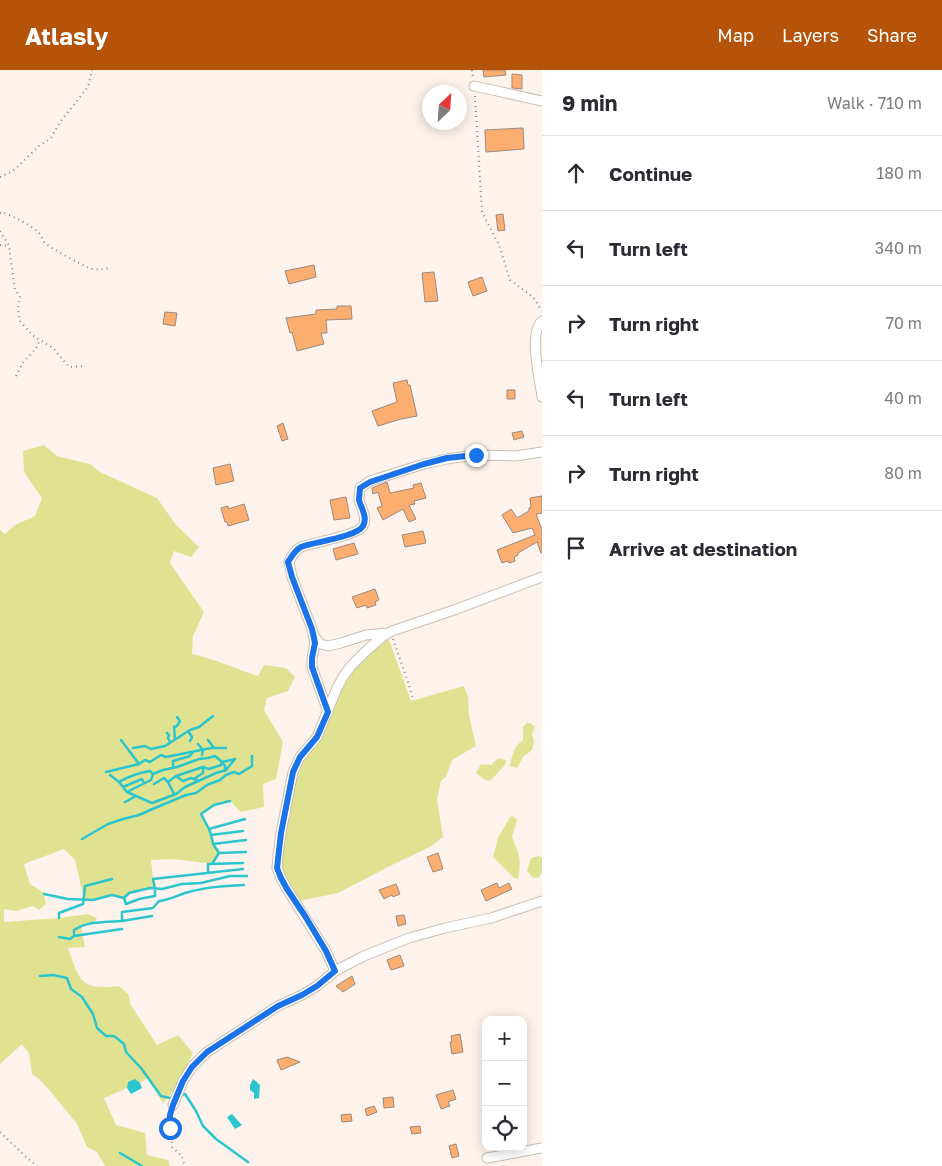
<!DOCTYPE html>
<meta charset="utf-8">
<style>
body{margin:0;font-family:"Golos Text",sans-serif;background:#f7f7f7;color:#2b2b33}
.controls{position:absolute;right:15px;bottom:15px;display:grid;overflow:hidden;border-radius:10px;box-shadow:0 2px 12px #0003}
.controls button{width:45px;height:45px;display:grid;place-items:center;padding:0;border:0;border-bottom:1px solid #e1e1e2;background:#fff;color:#2b2b33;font:25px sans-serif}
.compass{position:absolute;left:422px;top:15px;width:45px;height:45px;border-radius:50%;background:#fff;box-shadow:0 2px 12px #0003;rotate:25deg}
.stop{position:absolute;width:15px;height:15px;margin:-11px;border:4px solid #1a73e8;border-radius:50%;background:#fff}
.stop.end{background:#1a73e8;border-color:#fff;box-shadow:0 1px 5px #0008}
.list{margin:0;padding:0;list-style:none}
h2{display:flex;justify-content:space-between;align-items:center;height:65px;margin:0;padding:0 20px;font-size:21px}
h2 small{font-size:16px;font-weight:400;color:#7c7c81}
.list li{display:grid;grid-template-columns:32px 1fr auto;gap:15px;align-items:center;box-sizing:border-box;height:75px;padding:0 20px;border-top:1px solid #e1e1e2}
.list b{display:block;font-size:19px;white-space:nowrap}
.list em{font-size:16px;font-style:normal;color:#7c7c81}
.icon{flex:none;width:28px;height:28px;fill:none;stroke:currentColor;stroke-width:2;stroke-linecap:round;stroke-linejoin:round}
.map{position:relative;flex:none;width:542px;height:1096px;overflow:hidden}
header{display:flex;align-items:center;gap:30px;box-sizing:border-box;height:70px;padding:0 25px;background:#b45309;color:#fff}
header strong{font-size:24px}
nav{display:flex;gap:28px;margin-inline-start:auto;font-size:18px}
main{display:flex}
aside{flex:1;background:#fff}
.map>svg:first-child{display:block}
.green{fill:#dfe391}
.water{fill:#2ac5cd}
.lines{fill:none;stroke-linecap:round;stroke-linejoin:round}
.stream{stroke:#2ac5cd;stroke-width:2.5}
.building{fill:#fcae70;stroke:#998a7f}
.minor-casing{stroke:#cdbdb1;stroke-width:11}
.path{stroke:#8c847f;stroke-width:2;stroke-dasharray:1 4;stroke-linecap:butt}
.minor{stroke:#fff;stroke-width:9}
.route{stroke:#1a73e8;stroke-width:6}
</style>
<header>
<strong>Atlasly</strong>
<nav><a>Map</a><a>Layers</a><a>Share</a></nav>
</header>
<main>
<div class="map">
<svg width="542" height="1096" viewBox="0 0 542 1096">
<rect width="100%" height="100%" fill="#fdf3ec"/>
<path class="green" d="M44 375 57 386 90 394 100 402 157 428 176 455 199 477 191 487 174 481 170 493 204 542 193 566 192 584C215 589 236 599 258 606L264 595 286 598 295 607 288 621 267 628 264 640 283 672 276 709 263 714 264 737 241 742 230 731 214 735 201 744 209 759 213 774 219 783 212 794 174 789 151 790 153 809 155 819C145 818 131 820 124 828L112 825 93 830 84 829 75 790 64 779 24 794 30 814 43 822 46 834 39 840 33 836 16 841 4 839V852L59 848 88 844 97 848 94 853 81 856 85 877 68 878C80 912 80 920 119 916L129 925 130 934 157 975 178 965 193 983 178 1015 163 1033 147 1008 140 1013 135 1009 129 1012 127 1018 104 1028 116 1055 145 1063 147 1085 168 1090 170 1096H105L97 1082 87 1077 77 1054 51 1022 38 1008 32 1004 29 983 22 974 0 994V460L5 464 15 455 35 446 42 428 24 402 23 381Z
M388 567 411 631 464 616 468 627 469 645 476 676 452 690 446 707 441 711 437 729 443 767 430 777 394 794 338 823 299 831 280 797 282 775 295 715 304 687 343 611 350 603Z
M527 653H530L535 657 532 664 534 671 532 680 523 687 517 698 510 696C512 685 514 676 523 670V657Z
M498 688 506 690 505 695 490 711 485 710 476 703 481 694 491 695Z
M513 746 517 750 512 767C519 784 522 791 518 809L514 808 493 787 498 768 510 747Z
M539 786 542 788V803L539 807 533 808 527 801 531 788Z"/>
<path class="water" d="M135 1009 140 1013 142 1018 131 1024 127 1018 128 1012Z
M253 1009 260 1015 259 1028 254 1029V1023L250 1020V1015Z
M232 1044 239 1052 242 1055 235 1059 227 1047Z"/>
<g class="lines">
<path class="stream" d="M188 661 192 667 190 671
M167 663 169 665 168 668 170 672
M175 669 174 657 177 656 180 651 177 647
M121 670 139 694
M208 670 214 678
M198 674 203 680 202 685
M133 678 145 676 151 679 165 676 190 660 199 657 213 646
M173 698V691L190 686 193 682
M106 702 139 694 145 690 150 692 161 685 166 687 211 678H226
M110 705 119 712 127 722 152 733 176 724 185 717 216 703 226 700 235 689
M176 706 183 711 191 708 199 711
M194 709 203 703V697
M119 712C129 706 138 703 150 701L153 704
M168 712 174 724
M154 714 164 708 168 712 176 706 203 697 209 699 221 695 222 692 225 696V701
M123 717 142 709 144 713
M127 722 151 710 153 704 163 700 177 697 199 689 208 688 215 686 222 692 235 689
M125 732 136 726
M209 759 201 744 214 735 230 731
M211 765 209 759 245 749
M82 769 108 754 123 749 139 745 155 738 186 725 196 723 207 715 220 710 226 705 234 702 239 704 252 696V686
M213 773 211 765 243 761
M219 783 213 774 246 770
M212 794 219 783 246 782
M208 803V794L243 793
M44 824 68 829 93 830 112 825 124 828 129 823 150 818 162 819 182 814 201 813 230 806H247
M124 828 126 834 139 829 155 826V819L153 809 243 799
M59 848V843L83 834 85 816 112 809
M122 851 152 846
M74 866 122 859
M59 867 70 869 74 866V860C88 851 105 852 122 851V842L153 838 159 831C169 830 176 826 185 823 205 817 224 816 244 815
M40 906 53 905 67 908 71 919 82 927 93 944 97 958 106 966H114L124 974 126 982 141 998 161 1026 170 1028 173 1027
M181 1025 185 1024 196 1041 203 1056 216 1069 248 1092
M120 1083 142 1096"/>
</g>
<path class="building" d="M483 0H505L506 5 484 7Z
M512 4 522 5V19L512 18Z
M523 58 524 79 486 82 485 60Z
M503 144 505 160 498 161 496 145Z
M314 195 316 207 289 214 285 201Z
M434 202 438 231 425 232 422 203Z
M482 207 487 221 473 226 468 212Z
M337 236H351L352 249 326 250 327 263H321L324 274 297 281 292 262 290 263 286 248 316 244V240L337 239Z
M165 242 177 243 175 256 163 254Z
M407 310 408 315H410L417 346 401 349 378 356 372 341 397 332 393 313Z
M507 320H515V329H507Z
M283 353 288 369 282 371 277 356Z
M522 361 524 367 514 370 512 363Z
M230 394 234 411 216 415 213 398Z
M387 412 390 423 414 418 413 415 421 413 426 428 414 431 415 434 409 435 416 449 409 452 403 439 383 450 377 438 382 436 378 422 373 424 372 418Z
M542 426V443L536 444 542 460V483H541L537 472 518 483V485L514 487 515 491 509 493 508 491 502 493 497 480 535 465 532 458 513 463 502 445 511 439 517 448 529 441V438H531L530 428Z
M346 427 350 448 334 450 330 430Z
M244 434 249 450 228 456 227 452H225L221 438 228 436V439Z
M423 461 426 473 405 477 402 465Z
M354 473 358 484 336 490 333 479Z
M375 519 379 530 375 532 376 535 367 538 366 535 357 538 352 527Z
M438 783 443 799 433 802 427 787Z
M497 813 499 818 509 813 512 819 486 831 481 820Z
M396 814 400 824 393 827 392 825 384 829 379 820Z
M404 845 406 854 398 856 396 846Z
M400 885 404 896 391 900 387 890Z
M352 906 355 914 343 922 336 916Z
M460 964 463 982 452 984 450 972H452L451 966Z
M287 987 300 992 281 1000 277 990Z
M453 1020 456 1029 448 1032 450 1036 441 1039 436 1025Z
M393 1027 394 1037 384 1038 383 1028Z
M374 1036 377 1042 367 1046 365 1039Z
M351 1044 352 1051 342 1052 341 1045Z
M420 1056 421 1063 412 1064 410 1057Z
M456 1074 459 1086 452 1088 449 1076Z"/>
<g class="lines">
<defs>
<path id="minor" d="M474 16 542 31
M542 251C528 263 540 310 542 327
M314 566 320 574 328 576 341 573 366 565 388 563
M328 642 312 597V588L315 573 312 559 292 507 289 492C292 486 295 480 301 477 313 472 357 466 363 456 368 448 361 438 359 430 359 426 360 422 360 418L370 411 424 394 447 389 476 385 516 386 542 382
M335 901 326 881 287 819 281 808 277 798 278 785 281 763 293 702 300 687 317 667 337 618 343 607 351 596 367 580 382 567 392 561 454 540 542 507
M173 1035 183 1011 192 997 207 982 278 936 302 925 317 916 335 901 364 886 409 868 445 858 491 848 542 831
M487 1088 542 1078"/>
</defs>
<use href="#minor" class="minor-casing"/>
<path class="path" d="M472 0 473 9
M475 26 482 142 499 175 510 210 533 227 542 241
M0 107 13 101 39 76 51 68 60 52 88 17 92 0
M0 143 2 142C14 147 30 154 39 163 42 166 42 170 45 173 50 178 82 195 89 198 95 200 102 200 108 198
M0 161 9 176 15 220 20 226 18 239 20 251 32 265 53 278 69 297 84 296
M0 175 9 176
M16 306 24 291 36 279 40 269
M393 569 407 609 413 629
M171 1042 170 1051 172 1077 182 1086 184 1094 186 1096
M0 1062 25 1086 37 1096"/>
<use href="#minor" class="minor"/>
</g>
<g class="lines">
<path class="route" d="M170 1058V1045L173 1035 183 1011 192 997 207 982 278 936 302 925 317 916 335 901 326 881 305 846 287 819 281 808 277 798 281 763 293 702 300 687 317 667 328 642 312 597V588L315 573 312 559 292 507 288 492C292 486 295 480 301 477 313 472 357 467 363 456 368 447 361 438 359 430 359 426 360 422 360 418L370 412 424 394 447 388 476 385"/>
</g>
</svg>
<div class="controls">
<button>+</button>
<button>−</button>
<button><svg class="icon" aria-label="locate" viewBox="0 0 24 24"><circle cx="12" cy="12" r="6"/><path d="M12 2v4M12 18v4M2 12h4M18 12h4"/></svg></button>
</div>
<svg class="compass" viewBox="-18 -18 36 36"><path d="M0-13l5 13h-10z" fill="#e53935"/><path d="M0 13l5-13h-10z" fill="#7c7c81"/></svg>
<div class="stop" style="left:170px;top:1058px"></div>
<div class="stop end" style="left:476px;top:385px"></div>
</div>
<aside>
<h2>9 min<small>Walk · 710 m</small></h2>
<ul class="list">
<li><svg class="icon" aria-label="ahead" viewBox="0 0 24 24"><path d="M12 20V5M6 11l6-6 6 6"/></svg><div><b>Continue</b></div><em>180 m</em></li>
<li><svg class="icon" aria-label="left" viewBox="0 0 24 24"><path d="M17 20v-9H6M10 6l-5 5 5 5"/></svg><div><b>Turn left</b></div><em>340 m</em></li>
<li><svg class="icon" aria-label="right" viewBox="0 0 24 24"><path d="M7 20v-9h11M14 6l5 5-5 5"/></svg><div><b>Turn right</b></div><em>70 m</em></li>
<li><svg class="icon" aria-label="left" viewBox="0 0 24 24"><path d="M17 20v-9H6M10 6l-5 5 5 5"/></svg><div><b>Turn left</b></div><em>40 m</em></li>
<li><svg class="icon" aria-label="right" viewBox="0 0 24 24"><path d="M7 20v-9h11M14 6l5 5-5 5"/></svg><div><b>Turn right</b></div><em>80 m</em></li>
<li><svg class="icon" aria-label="arrive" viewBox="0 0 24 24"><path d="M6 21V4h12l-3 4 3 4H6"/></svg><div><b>Arrive at destination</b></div></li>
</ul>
</aside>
</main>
